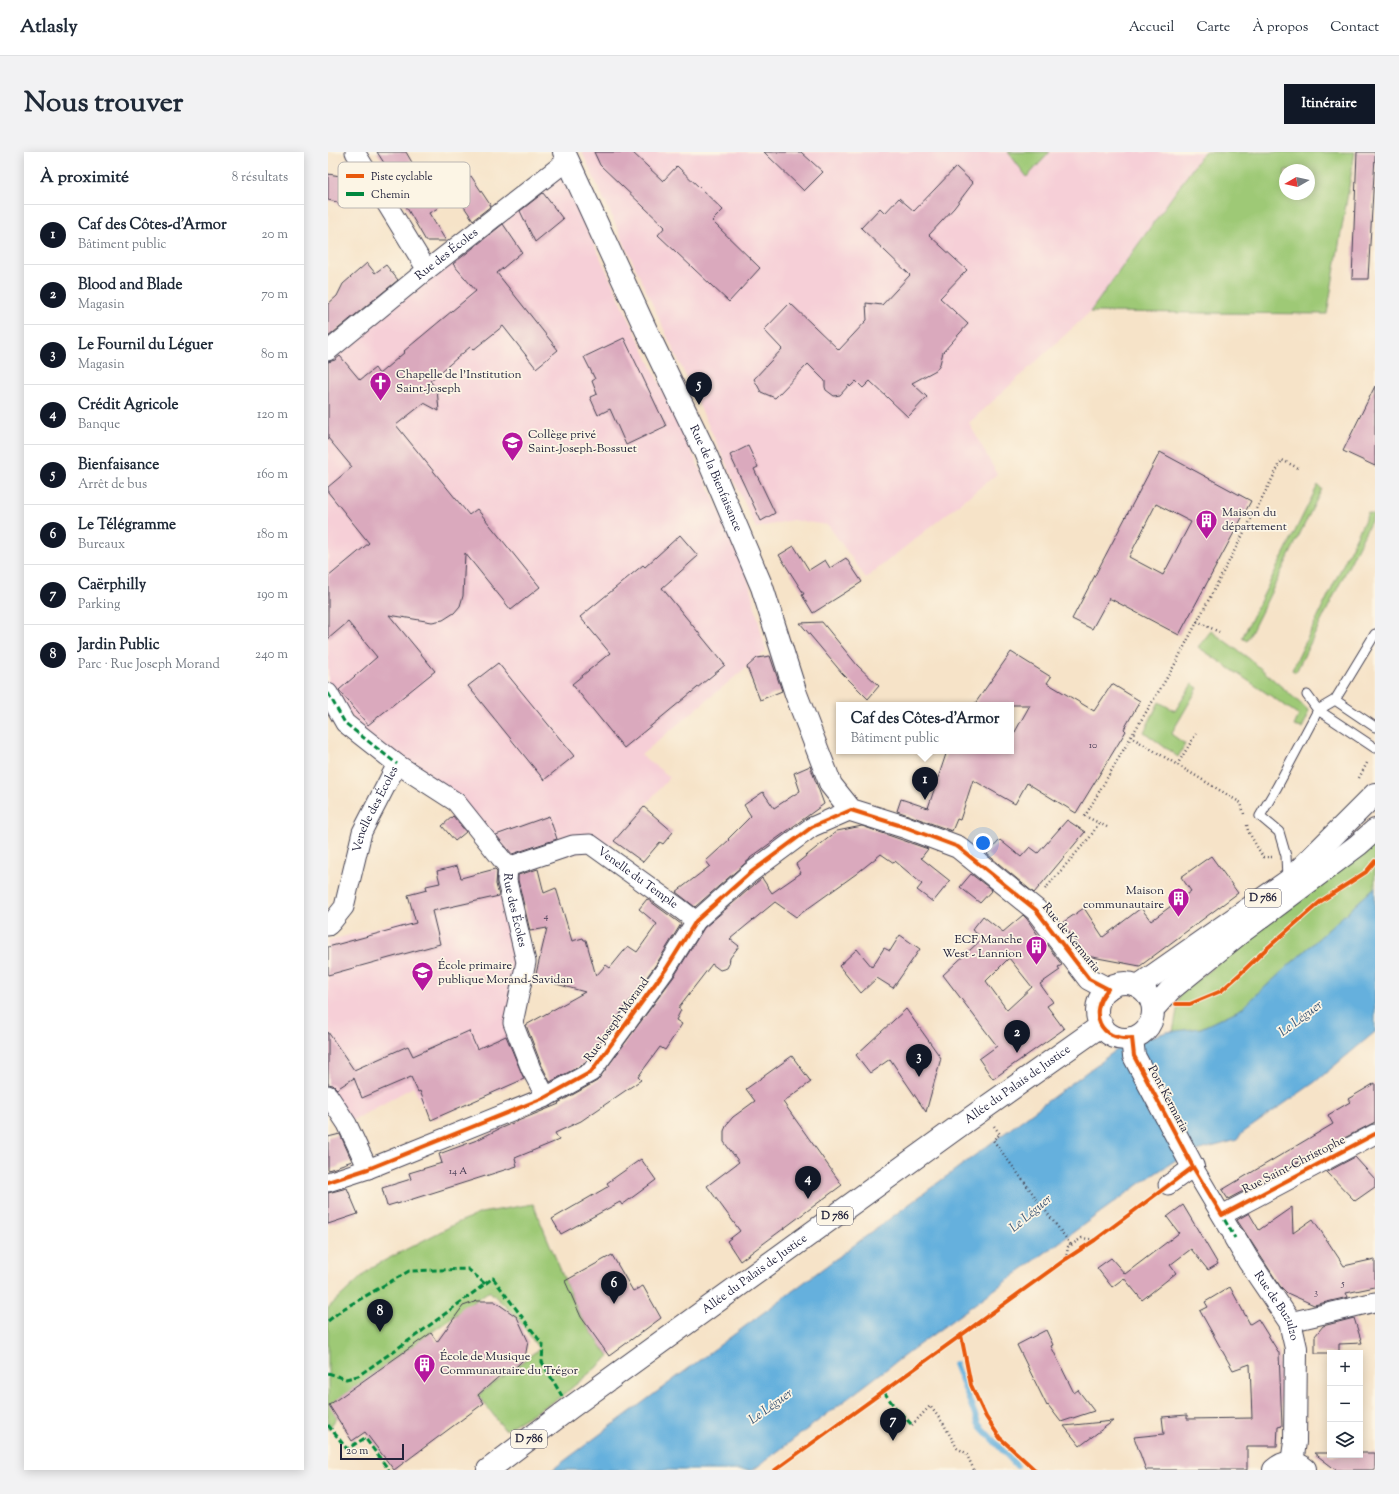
<!DOCTYPE html>
<html lang="fr">
<meta charset="utf-8">
<style>
body{margin:0;font-family:"Sorts Mill Goudy",serif;background:#f2f2f3;color:#1f2937}
.controls{position:absolute;right:12px;bottom:12px;display:grid;overflow:hidden;border-radius:0px;box-shadow:0 2px 10px #0003}
.controls button{width:36px;height:36px;display:grid;place-items:center;padding:0;border:0;border-bottom:1px solid #e0e1e3;background:#fff;color:#1f2937;font:20px sans-serif}
.compass{position:absolute;left:951px;top:12px;width:36px;height:36px;border-radius:50%;background:#fff;box-shadow:0 2px 10px #0003;rotate:261deg}
.scale{position:absolute;left:12px;bottom:10px;width:64px;box-sizing:border-box;padding-left:4px;border:2px solid #22223b;border-top:0;font-size:11px;line-height:14px;white-space:nowrap;color:#22223b;-webkit-text-stroke:3px #fcf5e5;paint-order:stroke}
.you{position:absolute;left:655px;top:691px;width:14px;height:14px;margin:-10px;border:3px solid #fff;border-radius:50%;background:#1a73e8;box-shadow:0 0 0 6px #1a73e833}
.badge{display:grid;place-items:center;width:26px;height:26px;border-radius:50%;background:#111827;color:#fff;font-size:13px;font-weight:700}
.pin{position:absolute;translate:-50% -33px;filter:drop-shadow(0 1px 2px #0008)}
.pin::after{content:'';position:absolute;top:21px;width:14px;height:12px;background:inherit;clip-path:polygon(0 0,100% 0,50% 100%)}
.popup{position:absolute;left:508px;top:550px;width:178px;height:52px;box-sizing:border-box;display:grid;place-content:center;border-radius:0px;background:#fff;filter:drop-shadow(0 1px 3px #0005);font-size:13px;white-space:nowrap;color:#747a83}
.popup b{font-size:15px;color:#1f2937}
.popup::after{content:'';position:absolute;left:50%;top:100%;margin-left:-8px;border:8px solid transparent;border-top-color:#fff}
.list{margin:0;padding:0;list-style:none}
h2{display:flex;justify-content:space-between;align-items:center;height:52px;margin:0;padding:0 16px;font-size:17px}
h2 small{font-size:13px;font-weight:400;color:#747a83}
.list li{display:grid;grid-template-columns:26px 1fr auto;gap:12px;align-items:center;box-sizing:border-box;height:60px;padding:0 16px;border-top:1px solid #e0e1e3}
.list b{display:block;font-size:15px;white-space:nowrap}
.list p{margin:0;font-size:13px;white-space:nowrap;color:#747a83}
.list em{font-size:13px;font-style:normal;color:#747a83}
.icon{flex:none;width:22px;height:22px;fill:none;stroke:currentColor;stroke-width:2;stroke-linecap:round;stroke-linejoin:round}
.map{position:relative;flex:none;width:1047px;height:1318px;overflow:hidden;border-radius:0px}
header{display:flex;align-items:center;gap:24px;box-sizing:border-box;height:56px;padding:0 20px;background:#fff;border-bottom:1px solid #e0e1e3}
header strong{font-size:19px}
nav{display:flex;gap:22px;margin-inline-start:auto;font-size:14px}
.intro{display:flex;align-items:center;justify-content:space-between;box-sizing:border-box;height:96px;padding:0 24px}
h1{margin:0;font-size:28px}
.button{padding:10px 18px;border-radius:0px;background:#111827;color:#fff;font-size:14px;font-weight:700}
main{display:flex;gap:24px;padding:0 24px}
aside{flex:1;background:#fff;border-radius:0px;box-shadow:0 2px 10px #0003}
.map>svg:first-child{display:block}
.built{fill:#f6cfd7;fill-rule:evenodd}
.green{fill:#9ec976;stroke:#607658;fill-rule:evenodd}
.water{fill:#65b0dd;stroke:#44698c}
.lines{fill:none;stroke-linecap:round;stroke-linejoin:round}
.stream{stroke:#65b0dd;stroke-width:6}
.building{fill:#daa9bd;fill-rule:evenodd}
.lane-casing{stroke:#423f50;stroke-width:11}
.street-casing{stroke:#423f50;stroke-width:21}
.secondary-casing{stroke:#423f50;stroke-width:24}
.primary-casing{stroke:#423f50;stroke-width:24}
.path{stroke:#423f50;stroke-width:2.5;stroke-dasharray:1 3;stroke-linecap:butt}
.lane{stroke:#fff;stroke-width:9}
.street{stroke:#fff;stroke-width:19}
.secondary{stroke:#fff;stroke-width:22}
.primary{stroke:#fff;stroke-width:22}
.quiet{stroke:#00873e;stroke-width:3;stroke-dasharray:6 3;stroke-linecap:butt}
.cycleway-casing{stroke:#fcf5e5;stroke-width:6}
.cycleway{stroke:#e8590c;stroke-width:4}
.labels{text-anchor:middle;dominant-baseline:central;stroke-width:3.5;stroke-linejoin:round;paint-order:stroke}
.number-label{font-size:10px;fill:#50445c}
.shield{fill:#fcf5e5;stroke:#63616e;stroke-width:1}
.shield-label{font-size:11px;font-weight:bold;fill:#22223b}
.street-label{font-size:12px;fill:#22223b;stroke:#fcf5e5}
.poi-label{font-size:12px;fill:#22223b;stroke:#fcf5e5;text-anchor:start}
.water-label{font-size:13px;font-style:italic;fill:#395474;stroke:#fcf5e5}
.key{fill:#fcf5e5;stroke:#bbb6b2;stroke-width:1}
.key-label{font-size:11px;fill:#22223b}
</style>
<header>
<strong>Atlasly</strong>
<nav><a>Accueil</a><a>Carte</a><a>À propos</a><a>Contact</a></nav>
</header>
<div class="intro"><h1>Nous trouver</h1><a class="button">Itinéraire</a></div>
<main>
<aside>
<h2>À proximité<small>8 résultats</small></h2>
<ul class="list">
<li><span class="badge">1</span><div><b>Caf des Côtes-d'Armor</b><p>Bâtiment public</p></div><em>20 m</em></li>
<li><span class="badge">2</span><div><b>Blood and Blade</b><p>Magasin</p></div><em>70 m</em></li>
<li><span class="badge">3</span><div><b>Le Fournil du Léguer</b><p>Magasin</p></div><em>80 m</em></li>
<li><span class="badge">4</span><div><b>Crédit Agricole</b><p>Banque</p></div><em>120 m</em></li>
<li><span class="badge">5</span><div><b>Bienfaisance</b><p>Arrêt de bus</p></div><em>160 m</em></li>
<li><span class="badge">6</span><div><b>Le Télégramme</b><p>Bureaux</p></div><em>180 m</em></li>
<li><span class="badge">7</span><div><b>Caërphilly</b><p>Parking</p></div><em>190 m</em></li>
<li><span class="badge">8</span><div><b>Jardin Public</b><p>Parc · Rue Joseph Morand</p></div><em>240 m</em></li>
</ul>
</aside>
<div class="map">
<svg width="1047" height="1318" viewBox="0 0 1047 1318">
<rect width="100%" height="100%" fill="#fcf5e5"/>
<filter id="ink" filterUnits="userSpaceOnUse"><feTurbulence type="fractalNoise" baseFrequency=".025" numOctaves="2"/><feDisplacementMap in="SourceGraphic" scale="8" xChannelSelector="R" yChannelSelector="G"/><feConvolveMatrix kernelMatrix="1 2 1 2 8 2 1 2 1" color-interpolation-filters="sRGB"/></filter>
<filter id="wash" filterUnits="userSpaceOnUse"><feTurbulence type="fractalNoise" baseFrequency=".012" numOctaves="4" result="noise"/><feDisplacementMap in="SourceGraphic" scale="16" xChannelSelector="R" yChannelSelector="G"/><feGaussianBlur stdDeviation="0.9" result="paint"/><feColorMatrix in="noise" values="0 0 0 0 0 0 0 0 0 0 0 0 0 0 0 0 0 1.4 0 .05"/><feComposite in="paint" operator="in"/></filter>
<g filter="url(#wash)">
<rect width="100%" height="100%" fill="#f6e3c8"/>
<path class="built" d="M254 0H1027L999 162 762 160 641 271 669 322 538 426 500 373 464 368 428 376ZM957 18H981V42H957Z
M231 18 416 411 438 499 313 603 342 625 278 698 185 709 34 579 0 532V209Z
M179 741 195 810 181 872 201 924 103 968 85 935 22 970 0 938V789L82 766 86 764Z"/>
<path class="green" d="M680 0H722L699 25Z
M876 0H1027L999 162 762 160ZM957 18H981V42H957Z
M990 333 994 337 919 489 914 486Z
M1040 361 1046 363 968 520 964 518Z
M883 479 923 508 980 558 979 566 974 576 966 574 971 563 870 495Z
M864 532 870 536 843 582 857 592 850 605 816 580 831 550 847 559Z
M1047 685V735L913 857 873 876 845 880 852 842Z
M205 1052 251 1162 281 1205 234 1244 177 1278 150 1243 211 1197 188 1164 161 1139 2 1253 9 1265 0 1278V1156L44 1115 129 1071 153 1061Z"/>
<path class="water" d="M1047 735V880L987 930 913 982 909 988 872 998 848 1008 817 1028 589 1194 425 1318H224L795 893 839 880 873 876 913 857Z"/>
<g class="lines">
<path class="stream" d="M627 1212 651 1273 689 1314"/>
</g>
<g id="blocks">
<path class="building" d="M49 0H78L110 56 101 61 118 89H98L72 44 76 42Z
M266 0H304L335 29 349 14 395 58 384 69 432 116 401 150 330 83 337 75 272 13Z
M436 0H473L495 20 476 39Z
M1029 0H1047V5L1040 127H1024Z
M628 15 645 31 626 56 601 83 639 118 612 146 640 172 615 200 612 212 608 218 584 231 599 245 580 265 542 229 535 236 528 229 522 235 521 233 512 243 506 244 498 238 497 235V229L480 212 447 246 433 240 426 227 454 197 436 178 462 151 511 198 539 168 538 151 554 153 582 123 533 76 552 56 557 61 571 46 586 59Z
M0 22 25 26 34 41 12 55 9 50 0 48Z
M143 24 163 54 145 68 124 37Z
M215 41 235 67 207 90 192 59Z
M175 72 194 100 169 121 230 198 208 216 175 174 145 198 142 195 102 229 109 237 111 259 96 251 68 273 141 363 149 357 212 435 183 458 137 401 135 444 132 454 126 461 115 468 104 470 61 463 107 519 40 573 11 538 49 505 20 470 0 487V425L41 391 0 340V335L24 315 0 286V210L7 208 12 204 32 228 47 216 51 222 77 200 76 199 148 139 125 112Z
M39 111 47 121 58 113 70 128 0 185V152L9 144 15 132Z
M296 186 338 274 298 293 282 257 270 263 262 245 269 242 264 229 267 227 256 205Z
M1047 234V314L1015 299Z
M420 294 430 315 426 317 447 361 433 369 402 303Z
M832 300 923 349 851 483 781 446 764 477 744 467ZM828 352 863 370 835 423 801 405Z
M352 383 370 404 334 436 397 513 296 596 244 532 282 501 252 465 315 413 317 415Z
M466 394 481 418 497 408 502 416 518 406 534 430 485 461 474 443 476 442 451 403Z
M494 470 529 513 551 534 540 547 514 521 472 471Z
M683 500 723 525 719 531 766 559 784 532 812 549 796 577 798 579 748 661 699 631 687 652 645 628 632 668 629 667 624 679 569 659 573 647 600 656 619 599H683V587L702 553H646Z
M442 504 454 539 432 548 419 515 429 506Z
M170 511 246 604 216 628 140 534Z
M482 614 496 652 422 706V707L367 755 348 740 382 714 378 709 401 688 400 687 423 664 416 653 435 640 446 656 472 639 466 621Z
M316 655 345 680 335 692 332 690 315 710 286 689Z
M125 664 138 680 127 689 114 674Z
M221 664 229 687 184 702 168 683Z
M739 668 757 680 706 741 659 702 672 688 693 705 702 695 710 701Z
M534 674 600 697 593 706 622 729 605 750 589 738 594 732 567 709 566 711 553 702 528 722 468 765 447 750 402 787 411 794 402 806 401 812 399 816 392 818 384 812 350 856 353 858 348 868 354 872 337 898 332 895 310 925 313 928 253 969 227 981 231 988 187 1006 189 1014 69 1052V1051L59 1054 54 1036 83 1027 81 1021 114 1011 111 1002 149 988 173 976 231 952 230 951 269 929 347 823 376 776 434 726 444 741 473 721 468 712 509 679Z
M883 704 910 741 812 814 759 804 734 771 756 756 775 785 813 756 823 769 863 739 853 725Z
M129 714 133 726 167 717 169 719 168 732 171 744 104 759 112 792 0 823V795L88 771 80 743 99 738 98 734 112 731 109 719Z
M210 717 216 741 228 736 244 789 255 786 256 788H258L268 824 278 813 282 816 300 794 309 800 329 772 311 757 319 747 353 772 329 811 256 912 222 930 213 912 198 873 257 840 207 826 219 776 202 779 190 728V723Z
M643 722 664 738 652 751 632 735Z
M695 763 699 767 712 786 713 785 734 813 730 815 732 818 712 832 725 850 719 854 736 877 665 927 651 907 669 894 615 823 655 786 644 778 655 764 675 780ZM681 806 704 835 679 858 658 829Z
M572 783 592 797 565 836 549 826 533 841 511 814 529 797 544 815 556 796 562 799Z
M578 857 613 906 598 960 562 907 542 921 528 903Z
M141 879 149 897 178 884 196 927 103 968 92 939 90 940 83 925 34 946 26 926 9 937 5 933 0 932V880L26 918 80 894 85 904Z
M464 904 483 930 455 950 514 1033 412 1109 399 1089 412 1079 379 1034 411 1010 396 990V979L399 972 405 965 427 949 418 937Z
M1047 931V970L900 1047 894 1038 1005 972 1000 963 1022 950 1020 947Z
M12 982 24 1009 10 1014V1015L0 1018V985Z
M1027 1005 1047 1027V1035L1027 1049 999 1020Z
M313 1007 328 1028 294 1053 292 1050 233 1082 224 1067 281 1034 279 1031Z
M19 1036 30 1062 0 1072V1041Z
M855 1053 890 1112 880 1118 863 1097 842 1113 848 1121 814 1148 796 1126 784 1135 769 1116 783 1106 797 1122 851 1081 839 1065Z
M964 1055 965 1081 985 1067 1016 1114 1047 1107V1135L1018 1141 1020 1145 986 1153 959 1141 952 1134 909 1068 921 1061 931 1078Z
M284 1103 305 1139 315 1134 333 1166 281 1204 253 1165 237 1129Z
M902 1135 922 1172 930 1167 951 1201 954 1274 950 1275 949 1294H919V1318H818L806 1285 836 1282 834 1265 859 1263V1267L924 1266 922 1212 905 1218 872 1159 880 1155 877 1150Z
M149 1149H166L189 1165 200 1189 197 1206 186 1217 175 1221 150 1243 156 1251 66 1318 37 1280 24 1289 1 1253 103 1181 109 1190 135 1154Z
M1026 1166 1034 1191 1011 1192V1201H987V1184L995 1174Z
M718 1178 725 1193 723 1194 746 1241 750 1238 766 1259 733 1270 720 1253 719 1254 689 1193Z
M785 1269 752 1294 736 1274Z
M986 1301H1002V1303H1032V1301H1047V1318H1008Z"/>
</g>
</g>
<g filter="url(#ink)">
<use href="#blocks" fill-opacity="0" stroke="#423f50" stroke-width="1"/>
<g class="lines">
<defs>
<path id="lane" d="M979 543 990 558 1047 596
M1007 548 1047 575
M959 726 958 704 951 680 932 664 949 635 990 558 1007 548 1047 482"/>
<g id="street">
<path d="M27 0 99 118"/>
<path id="s1" d="M0 199 95 121 240 8"/>
<path id="s2" d="M0 541 17 571 69 612 128 650 180 715 179 729 198 810 185 871 203 917 218 945"/>
<path id="s3" d="M180 715 245 693 262 692 351 756 368 769"/>
<path id="s4" d="M0 774 4 770 16 755 34 680 69 612"/>
<path d="M0 943 19 972 40 1017"/>
<path d="M0 1030 40 1017 218 945 263 920 338 817 368 769 422 721 484 675 523 658"/>
<path d="M840 1033 865 1015 907 1086"/>
<path d="M894 1063 1047 982"/>
<path d="M962 1170 1047 1150"/>
</g>
<g id="secondary">
<path id="s5" d="M236 0 318 178 376 298 434 435 468 542 503 633 523 658 577 675 630 695 708 758 761 827 780 837"/>
<path d="M804 886 806 904 865 1015"/>
<path id="s6" d="M907 1086 920 1108 962 1170 968 1196 967 1290 964 1311"/>
<path d="M946 1318C956 1309 967 1308 977 1317"/>
</g>
<g id="primary">
<circle cx="797" cy="859" r="28"/>
<path d="M810 834 960 729 1047 642"/>
<path d="M825 857 842 838 911 782 1030 693 1047 678"/>
<path id="s7" d="M160 1318 242 1256 627 977 774 873"/>
</g>
</defs>
<use href="#lane" class="lane-casing"/>
<use href="#street" class="street-casing"/>
<use href="#secondary" class="secondary-casing"/>
<use href="#primary" class="primary-casing"/>
<path class="path" d="M869 469 891 480
M849 613 868 582
M1031 626 1040 609
M916 662 913 651 803 585 846 514 954 308 970 316
M919 673 920 679 935 705H944
M779 675 757 664 803 585
M717 737 762 685 771 671
M1006 740 1038 720 1045 711
M862 852 893 839 912 822 936 799 985 756
M666 974 672 982 665 988 743 1093
M738 1107 740 1095 754 1086 767 1088
M584 1273 602 1254 615 1271 629 1296 638 1301 646 1318"/>
<use href="#lane" class="lane"/>
<use href="#street" class="street"/>
<use href="#secondary" class="secondary"/>
<use href="#primary" class="primary"/>
<path class="quiet" d="M0 541 17 571 69 612
M892 1060 907 1086
M0 1169 15 1157 81 1119 140 1117 157 1132
M0 1221 18 1227 30 1224 90 1182 165 1126 215 1193 214 1210 234 1244
M556 1240 566 1254 584 1273
M0 1273 19 1297 37 1286 61 1318"/>
<defs>
<path id="cycleway" d="M848 852H862L893 839 912 822 936 799 993 749 1038 720 1047 709
M0 1030 40 1017 218 945 263 920 338 817 368 769 422 721 484 675 523 658 577 675 630 695 708 758 761 827 780 837C759 861 772 889 804 886L806 904 865 1015 894 1063 1047 982
M633 1183 643 1233 658 1265 672 1286 707 1318
M447 1318 738 1107 767 1088 865 1015"/>
</defs>
<use href="#cycleway" class="cycleway-casing"/>
<use href="#cycleway" class="cycleway"/>
</g>
</g>
<defs>
<symbol id="church-pin" viewBox="-11 -11 22 30"><path d="M0 17L-7.5 6A9.5 9.5 0 1 1 7.5 6Z" fill="#b5179e" stroke="#fcf5e5"/><path d="M-1.2-6h2.4v3.5h3.3v2.4h-3.3V6h-2.4V-.1h-3.3v-2.4h3.3Z" fill="#fff"/></symbol>
<symbol id="school-pin" viewBox="-11 -11 22 30"><path d="M0 17L-7.5 6A9.5 9.5 0 1 1 7.5 6Z" fill="#b5179e" stroke="#fcf5e5"/><path d="M0-5L7-2L0 1L-7-2ZM-4 1L0 2.5L4 1V4Q0 6-4 4Z" fill="#fff"/></symbol>
<symbol id="building-pin" viewBox="-11 -11 22 30"><path d="M0 17L-7.5 6A9.5 9.5 0 1 1 7.5 6Z" fill="#b5179e" stroke="#fcf5e5"/><path d="M-4-6H4V6H1V3H-1V6H-4ZM-2.5-4.3h1.7v1.8h-1.7ZM.8-4.3h1.7v1.8H.8ZM-2.5-1h1.7V.8h-1.7ZM.8-1h1.7V.8H.8Z" fill="#fff"/></symbol>
</defs>
<g fill-rule="evenodd">
<use href="#church-pin" x="40" y="218" width="25" height="34"/>
<use href="#school-pin" x="172" y="278" width="25" height="34"/>
<use href="#building-pin" x="866" y="356" width="25" height="34"/>
<use href="#building-pin" x="838" y="734" width="25" height="34"/>
<use href="#building-pin" x="696" y="782" width="25" height="34"/>
<use href="#school-pin" x="82" y="808" width="25" height="34"/>
<use href="#building-pin" x="84" y="1200" width="25" height="34"/>
</g>
<g class="labels">
<g class="number-label">
<text x="765" y="593">10</text>
<text x="218" y="764">4</text>
<text x="130" y="1019">14 A</text>
<text x="1015" y="1131">5</text>
<text x="988" y="1140">3</text>
</g>
<g class="shield">
<rect x="917" y="737" width="36" height="18" rx="3"/>
<rect x="489" y="1055" width="36" height="18" rx="3"/>
<rect x="183" y="1278" width="36" height="18" rx="3"/>
</g>
<g class="shield-label">
<text x="935" y="746">D 786</text>
<text x="507" y="1064">D 786</text>
<text x="201" y="1287">D 786</text>
</g>
<g class="street-label">
<text stroke="none"><textPath href="#s1" startOffset="153">Rue des Écoles</textPath></text>
<text stroke="none"><textPath href="#s5" startOffset="360">Rue de la Bienfaisance</textPath></text>
<text stroke="none"><textPath href="#s4" startOffset="128">Venelle des Écoles</textPath></text>
<text stroke="none"><textPath href="#s3" startOffset="144">Venelle du Temple</textPath></text>
<text stroke="none"><textPath href="#s2" startOffset="298">Rue des Écoles</textPath></text>
<text transform="translate(743 786) rotate(51)">Rue de Kermaria</text>
<text transform="translate(289 868) rotate(-54)">Rue Joseph Morand</text>
<text stroke="none"><textPath href="#s7" startOffset="655">Allée du Palais de Justice</textPath></text>
<text transform="translate(840 947) rotate(62)">Pont Kermaria</text>
<text transform="translate(966 1013) rotate(-27)">Rue Saint-Christophe</text>
<text stroke="none"><textPath href="#s7" startOffset="331">Allée du Palais de Justice</textPath></text>
<text stroke="none"><textPath href="#s6" startOffset="80">Rue de Buzulzo</textPath></text>
</g>
<g class="poi-label">
<text x="68" y="223">Chapelle de l'Institution<tspan x="68" dy="14">Saint-Joseph</tspan></text>
<text x="200" y="283">Collège privé<tspan x="200" dy="14">Saint-Joseph-Bossuet</tspan></text>
<text x="894" y="361">Maison du<tspan x="894" dy="14">département</tspan></text>
<text x="836" y="739" text-anchor="end">Maison<tspan x="836" dy="14">communautaire</tspan></text>
<text x="694" y="788" text-anchor="end">ECF Manche<tspan x="694" dy="14">West - Lannion</tspan></text>
<text x="110" y="814">École primaire<tspan x="110" dy="14">publique Morand-Savidan</tspan></text>
<text x="112" y="1205">École de Musique<tspan x="112" dy="14">Communautaire du Trégor</tspan></text>
</g>
<g class="water-label">
<text transform="translate(973 867) rotate(-37)">Le Léguer</text>
<text transform="translate(703 1062) rotate(-40)">Le Léguer</text>
<text transform="translate(443 1255) rotate(-36)">Le Léguer</text>
</g>
</g>
<rect x="10" y="10" width="132" height="46" rx="6" class="key"/>
<rect x="18" y="22" width="18" height="4" fill="#e8590c"/>
<rect x="18" y="40" width="18" height="4" fill="#00873e"/>
<g class="key-label">
<text x="43" y="28">Piste cyclable</text>
<text x="43" y="46">Chemin</text>
</g>
</svg>
<div class="controls">
<button>+</button>
<button>−</button>
<button><svg class="icon" aria-label="layers" viewBox="0 0 24 24"><path d="M12 4l9 5-9 5-9-5zM3 14l9 5 9-5"/></svg></button>
</div>
<svg class="compass" viewBox="-18 -18 36 36"><path d="M0-13l5 13h-10z" fill="#e53935"/><path d="M0 13l5-13h-10z" fill="#747a83"/></svg>
<div class="scale">20 m</div>
<div class="you"></div>
<div class="pin badge" style="left:597px;top:648px">1</div>
<div class="popup"><b>Caf des Côtes-d'Armor</b>Bâtiment public</div>
<div class="pin badge" style="left:689px;top:901px">2</div>
<div class="pin badge" style="left:591px;top:925px">3</div>
<div class="pin badge" style="left:480px;top:1047px">4</div>
<div class="pin badge" style="left:371px;top:253px">5</div>
<div class="pin badge" style="left:286px;top:1152px">6</div>
<div class="pin badge" style="left:565px;top:1289px">7</div>
<div class="pin badge" style="left:52px;top:1180px">8</div>
</div>
</main>
